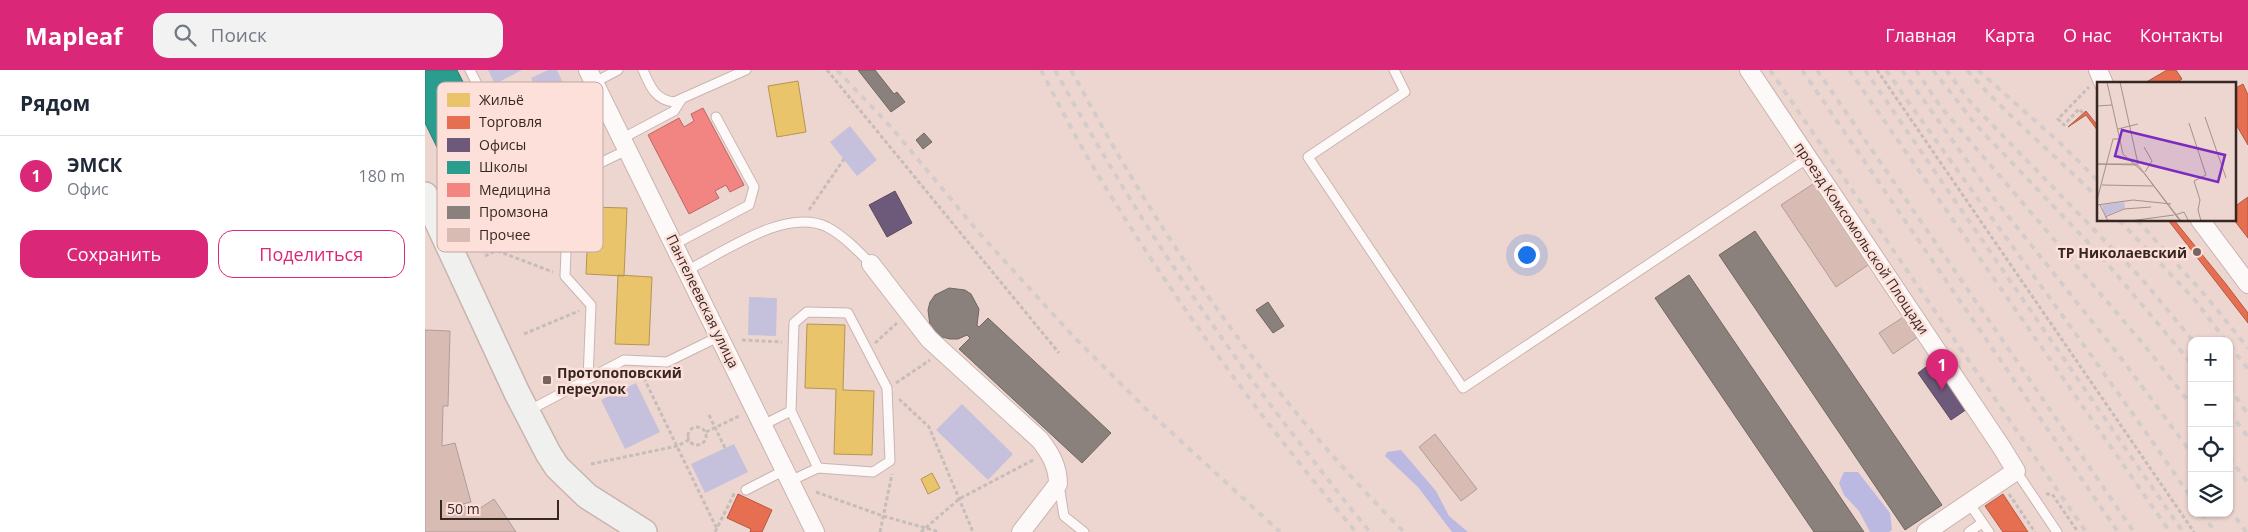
<!DOCTYPE html>
<html lang="ru">
<meta charset="utf-8">
<style>
body{margin:0;font-family:"Open Sans",sans-serif;background:#f2f2f3;color:#1f2937}
.controls{position:absolute;right:15px;bottom:15px;display:grid;overflow:hidden;border-radius:10px;box-shadow:0 1px 4px #0004}
.controls button{width:45px;height:45px;display:grid;place-items:center;padding:0;border:0;border-bottom:1px solid #e0e1e3;background:#fff;color:#1f2937;font:25px sans-serif}
.scale{position:absolute;left:15px;bottom:12px;width:119px;box-sizing:border-box;padding-left:5px;border:2px solid #372722;border-top:0;font-size:14px;line-height:18px;white-space:nowrap;color:#372722;-webkit-text-stroke:4px #fce0d9;paint-order:stroke}
.you{position:absolute;left:1101px;top:184px;width:18px;height:18px;margin:-12px;border:4px solid #fff;border-radius:50%;background:#1a73e8;box-shadow:0 0 0 8px #1a73e833}
.badge{display:grid;place-items:center;width:32px;height:32px;border-radius:50%;background:#db2777;color:#fff;font-size:16px;font-weight:700}
.pin{position:absolute;translate:-50% -41px;filter:drop-shadow(0 1px 2px #0008)}
.pin::after{content:'';position:absolute;top:26px;width:18px;height:15px;background:inherit;clip-path:polygon(0 0,100% 0,50% 100%)}
.list{margin:0;padding:0;list-style:none}
h2{display:flex;justify-content:space-between;align-items:center;height:65px;margin:0;padding:0 20px;font-size:21px}
h2 small{font-size:16px;font-weight:400;color:#747a83}
.list li{display:grid;grid-template-columns:32px 1fr auto;gap:15px;align-items:center;box-sizing:border-box;height:80px;padding:0 20px;border-top:1px solid #e0e1e3}
.list b{display:block;font-size:19px;white-space:nowrap}
.list p{margin:0;font-size:16px;white-space:nowrap;color:#747a83}
.list em{font-size:16px;font-style:normal;color:#747a83}
.actions{display:flex;gap:10px;padding:15px 20px}
.actions a{flex:1;padding:11px 0;border:1px solid #db2777;border-radius:15px;text-align:center;font-size:18px;color:#db2777}
.actions .main{background:#db2777;color:#fff}
.icon{flex:none;width:28px;height:28px;fill:none;stroke:currentColor;stroke-width:2;stroke-linecap:round;stroke-linejoin:round}
.map{position:relative;flex:none;width:1823px;height:462px;overflow:hidden}
header{display:flex;align-items:center;gap:30px;box-sizing:border-box;height:70px;padding:0 25px;background:#db2777;color:#fff}
header strong{font-size:24px}
nav{display:flex;gap:28px;margin-inline-start:auto;font-size:18px}
.search{width:350px;height:45px;background:#f2f2f3;display:flex;align-items:center;gap:12px;box-sizing:border-box;padding:0 18px;border-radius:15px;color:#747a83;font-size:19px}
main{display:flex}
aside{flex:1;background:#fff}
.map>svg:first-child{display:block}
.green{fill:#c5c0db}
.forest{fill:#bbb8e2}
.homes{fill:#e9c46a;stroke:#b49554}
.shops{fill:#e76f51;stroke:#b25943}
.offices{fill:#6d597a;stroke:#5d4a60}
.schools{fill:#2a9d8f;stroke:#2e7a6e}
.health{fill:#f28482;stroke:#ba6865}
.industry{fill:#8a817c;stroke:#716661}
.building{fill:#d8bcb4;stroke:#af9c98}
.lines{fill:none;stroke-linecap:round;stroke-linejoin:round}
.service-casing{stroke:#c8b4b0;stroke-width:11}
.minor-casing{stroke:#c8b4b0;stroke-width:20}
.secondary-casing{stroke:#c8b4b0;stroke-width:28}
.path{stroke:#c6bdbb;stroke-width:3;stroke-dasharray:4 2.5;stroke-linecap:butt}
.service{stroke:#fcf9f8;stroke-width:9}
.minor{stroke:#fcf9f8;stroke-width:18}
.secondary{stroke:#f0f1ee;stroke-width:25}
.rail{stroke:#d3ccca;stroke-width:4;stroke-dasharray:6 6;stroke-linecap:butt}
.poi-dot{fill:#77645f;stroke:#fce0d9;stroke-width:2}
.labels{text-anchor:middle;dominant-baseline:central;stroke-width:5;stroke-linejoin:round;paint-order:stroke}
.street-label{font-size:14px;fill:#372722;stroke:#fce0d9}
.poi-label{font-size:14px;font-weight:bold;fill:#372722;stroke:#fce0d9;text-anchor:end}
.inset-road{fill:none;stroke:#a5908a;stroke-width:1}
.view{fill:#7b2cbf;fill-opacity:0.15;stroke:#7b2cbf;stroke-width:2.5}
.inset-edge{fill:none;stroke:#372722;stroke-width:2.5}
.key{fill:#fce0d9;stroke:#c1a8a2;stroke-width:1}
.key-label{font-size:14px;fill:#372722}
</style>
<header>
<strong>Mapleaf</strong>
<div class="search"><svg class="icon" aria-label="search" viewBox="0 0 24 24"><circle cx="10" cy="10" r="6"/><path d="M15 15l6 6"/></svg>Поиск</div>
<nav><a>Главная</a><a>Карта</a><a>О нас</a><a>Контакты</a></nav>
</header>
<main>
<aside>
<h2>Рядом<small></small></h2>
<ul class="list">
<li><span class="badge">1</span><div><b>ЭМСК</b><p>Офис</p></div><em>180 m</em></li>
</ul>
<div class="actions"><a class="main">Сохранить</a><a>Поделиться</a></div>
</aside>
<div class="map">
<svg width="1823" height="462" viewBox="0 0 1823 462">
<rect width="100%" height="100%" fill="#eed6d0"/>
<path class="green" d="M63 0H97L70 14Z
M123 0H132L143 24 119 35 106 8Z
M425 56 452 90 432 106 405 72Z
M324 227 352 228 351 266 323 265Z
M211 313 235 362 200 379 176 330Z
M537 334 588 384 563 410 511 360Z
M309 374 323 402 280 423 266 394Z"/>
<path class="forest" d="M976 380 1011 421 1024 446 1043 462H1027L993 417 960 386 962 382Z
M1419 402H1433L1465 443 1467 460 1464 462H1445L1434 441 1419 425 1414 413Z"/>
<path class="homes" d="M373 11 381 62 352 67 343 16Z
M164 137 202 138 199 206 161 204Z
M193 205 227 207 224 275 190 274Z
M382 254 420 255 418 320 449 321 447 385 409 384 411 319 380 318Z
M507 403 515 418 503 424 496 409Z"/>
<path class="shops" d="M1742 0H1751L1757 9 1749 14H1718Z
M1818 14 1823 25V75L1809 51V19Z
M1661 41 1673 56V61L1661 45 1643 57Z
M1823 127V168L1809 150V137Z
M1743 150H1749L1801 214 1823 243V253Z
M313 424 347 440 337 462H325L326 459 302 448Z
M1578 424 1603 462H1578L1560 436Z"/>
<path class="offices" d="M470 121 487 153 462 167 444 135Z
M1509 291 1542 339 1526 350 1493 303Z"/>
<path class="schools" d="M0 0H32L42 20 20 31 53 98 55 97 61 109 80 100 105 149 59 172 0 53Z"/>
<path class="health" d="M278 38 319 115 305 122 301 115 290 121 294 128 264 144 223 65 254 48 259 57 269 51 266 44Z"/>
<path class="industry" d="M433 0H450L469 24 472 22 480 32 466 42Z
M499 63 507 72 498 79 491 70Z
M1330 161 1517 435 1480 460 1294 185Z
M1264 205 1439 462H1389L1230 228Z
M524 218 540 220 546 224 554 239 552 255 554 257 563 248 686 363 657 393 534 279 545 268 542 265 533 269H525L517 267 505 256 503 240 505 232 510 225Z
M843 232 859 256 848 263 831 240Z"/>
<path class="building" d="M1391 112 1446 193 1411 217 1356 135Z
M1480 246 1494 266 1468 284 1454 263Z
M0 260 25 261 23 336H18L17 376 30 373 46 432 38 434 45 445 69 429 91 462H0Z
M1010 364 1052 419 1036 431 994 377Z"/>
<g class="lines">
<defs>
<path id="service" d="M45 0 88 86 136 92 144 108 140 206 166 235 163 309 103 341
M218 0C225 16 230 30 249 32L321 0
M969 0 980 22 883 87 1038 318 1383 88
M170 12 193 0
M198 68 249 41 256 30
M144 108 204 79
M250 174 324 135 329 117 291 47
M263 200C299 182 361 137 402 157 419 166 432 180 446 194
M163 309 199 290 242 292 295 266
M338 355 366 341
M1591 401 1632 462
M365 411 393 398 448 402 465 391 462 318 423 243 382 242 369 253 366 341 393 398
M634 415 639 446 659 462
M321 420 360 400
M1544 433 1564 462
M1544 462 1557 453"/>
<path id="minor" d="M163 0 390 462
M1324 0 1577 378 1591 401 1501 462
M1673 0 1679 14
M1775 150 1823 214
M446 194 504 269 615 370C625 383 633 396 633 414L596 462"/>
<path id="secondary" d="M0 125 92 323 123 383 132 397 162 426 219 462"/>
</defs>
<use href="#service" class="service-casing"/>
<use href="#minor" class="minor-casing"/>
<use href="#secondary" class="secondary-casing"/>
<path class="path" d="M402 0 634 283
M1452 0 1769 462
M1658 43 1654 39 1639 55 1633 49 1664 17
M384 140 419 89
M54 174 128 202
M60 186 131 151
M99 264 154 241
M317 270 357 272
M450 273 472 253
M216 302 292 459
M471 313 505 290
M474 329 504 357 548 462
M284 345 300 378
M263 366a9 9 0 1 1 18 0a9 9 0 1 1-18 0Z
M281 362 316 345
M166 394 252 376 264 370
M391 422 458 446 515 462
M1584 424 1610 462
M1621 424H1627L1653 462
M290 462 310 422
M455 462 467 404
M496 462 534 429 610 389"/>
<use href="#service" class="service"/>
<use href="#minor" class="minor"/>
<use href="#secondary" class="secondary"/>
<path class="rail" d="M412 0 466 57 555 164 647 265 722 340 855 462
M616 0C635 37 654 74 676 110 752 234 837 351 931 462
M630 0C701 129 780 251 870 367 895 399 919 431 945 462
M646 0C670 44 694 88 721 131 794 250 880 363 979 462
M1345 0 1661 462
M1377 0 1693 462
M1392 0 1709 462
M1424 0 1745 462
M1440 0 1758 462
M1461 0C1562 144 1668 284 1767 429
M1477 0 1571 131 1693 284 1767 384
M1491 0 1515 36 1720 276 1767 336
M1508 0 1551 55 1675 185 1767 294
M1521 0 1547 34 1717 209 1768 271
M1542 0C1582 46 1630 85 1673 128
M1553 0 1635 73 1673 111
M1694 150 1770 230 1801 271
M1712 150 1780 225 1823 278
M1804 275 1823 299
M1804 317 1823 344
M1804 342 1823 367
M1804 387 1823 413
M1804 438 1821 462
M1777 443 1790 462"/>
</g>
<g class="poi-dot">
<circle cx="1772" cy="182" r="5"/>
<rect x="117" y="305" width="10" height="10" rx="2.5"/>
</g>
<g class="labels">
<g class="street-label">
<text transform="translate(1437 168) rotate(56)">проезд Комсомольской Площади</text>
<text transform="translate(278 231) rotate(64)">Пантелеевская улица</text>
</g>
<g class="poi-label">
<text x="1762" y="182">ТР Николаевский</text>
<text x="132" y="302" text-anchor="start">Протопоповский<tspan x="132" dy="16">переулок</tspan></text>
</g>
</g>
<g transform="translate(1672 12)">
<rect width="139" height="139" fill="#eed6d0"/>
<path d="M27 120 28 126 8 134 5 123Z" fill="#c5c0db"/>
<path class="inset-road" d="M10 0 26 72 47 91 83 139M0 24 15 23M108 35 129 96M92 41 109 93 97 99 103 118 101 128 104 139M21 47 41 42M47 65 55 79 48 90M0 82H41L23 0M0 82 41 83 84 139M5 103 56 104M0 118 16 57H23M0 123 36 118 74 122M3 123 11 139M78 133 87 130 91 138M8 135 27 127 54 125M33 139 77 133"/>
<path class="view" d="M25 48 128 73 121 100 18 74Z"/>
<rect width="139" height="139" class="inset-edge"/>
</g>
<rect x="12" y="12" width="166" height="170" rx="8" class="key"/>
<rect x="22" y="23" width="23" height="14" fill="#e9c46a"/>
<rect x="22" y="46" width="23" height="13" fill="#e76f51"/>
<rect x="22" y="68" width="23" height="14" fill="#6d597a"/>
<rect x="22" y="91" width="23" height="13" fill="#2a9d8f"/>
<rect x="22" y="113" width="23" height="14" fill="#f28482"/>
<rect x="22" y="136" width="23" height="13" fill="#8a817c"/>
<rect x="22" y="158" width="23" height="14" fill="#d8bcb4"/>
<g class="key-label">
<text x="54" y="35">Жильё</text>
<text x="54" y="57">Торговля</text>
<text x="54" y="80">Офисы</text>
<text x="54" y="102">Школы</text>
<text x="54" y="125">Медицина</text>
<text x="54" y="147">Промзона</text>
<text x="54" y="170">Прочее</text>
</g>
</svg>
<div class="controls">
<button>+</button>
<button>−</button>
<button><svg class="icon" aria-label="locate" viewBox="0 0 24 24"><circle cx="12" cy="12" r="6"/><path d="M12 2v4M12 18v4M2 12h4M18 12h4"/></svg></button>
<button><svg class="icon" aria-label="layers" viewBox="0 0 24 24"><path d="M12 4l9 5-9 5-9-5zM3 14l9 5 9-5"/></svg></button>
</div>
<div class="scale">50 m</div>
<div class="you"></div>
<div class="pin badge" style="left:1517px;top:320px">1</div>
</div>
</main>
